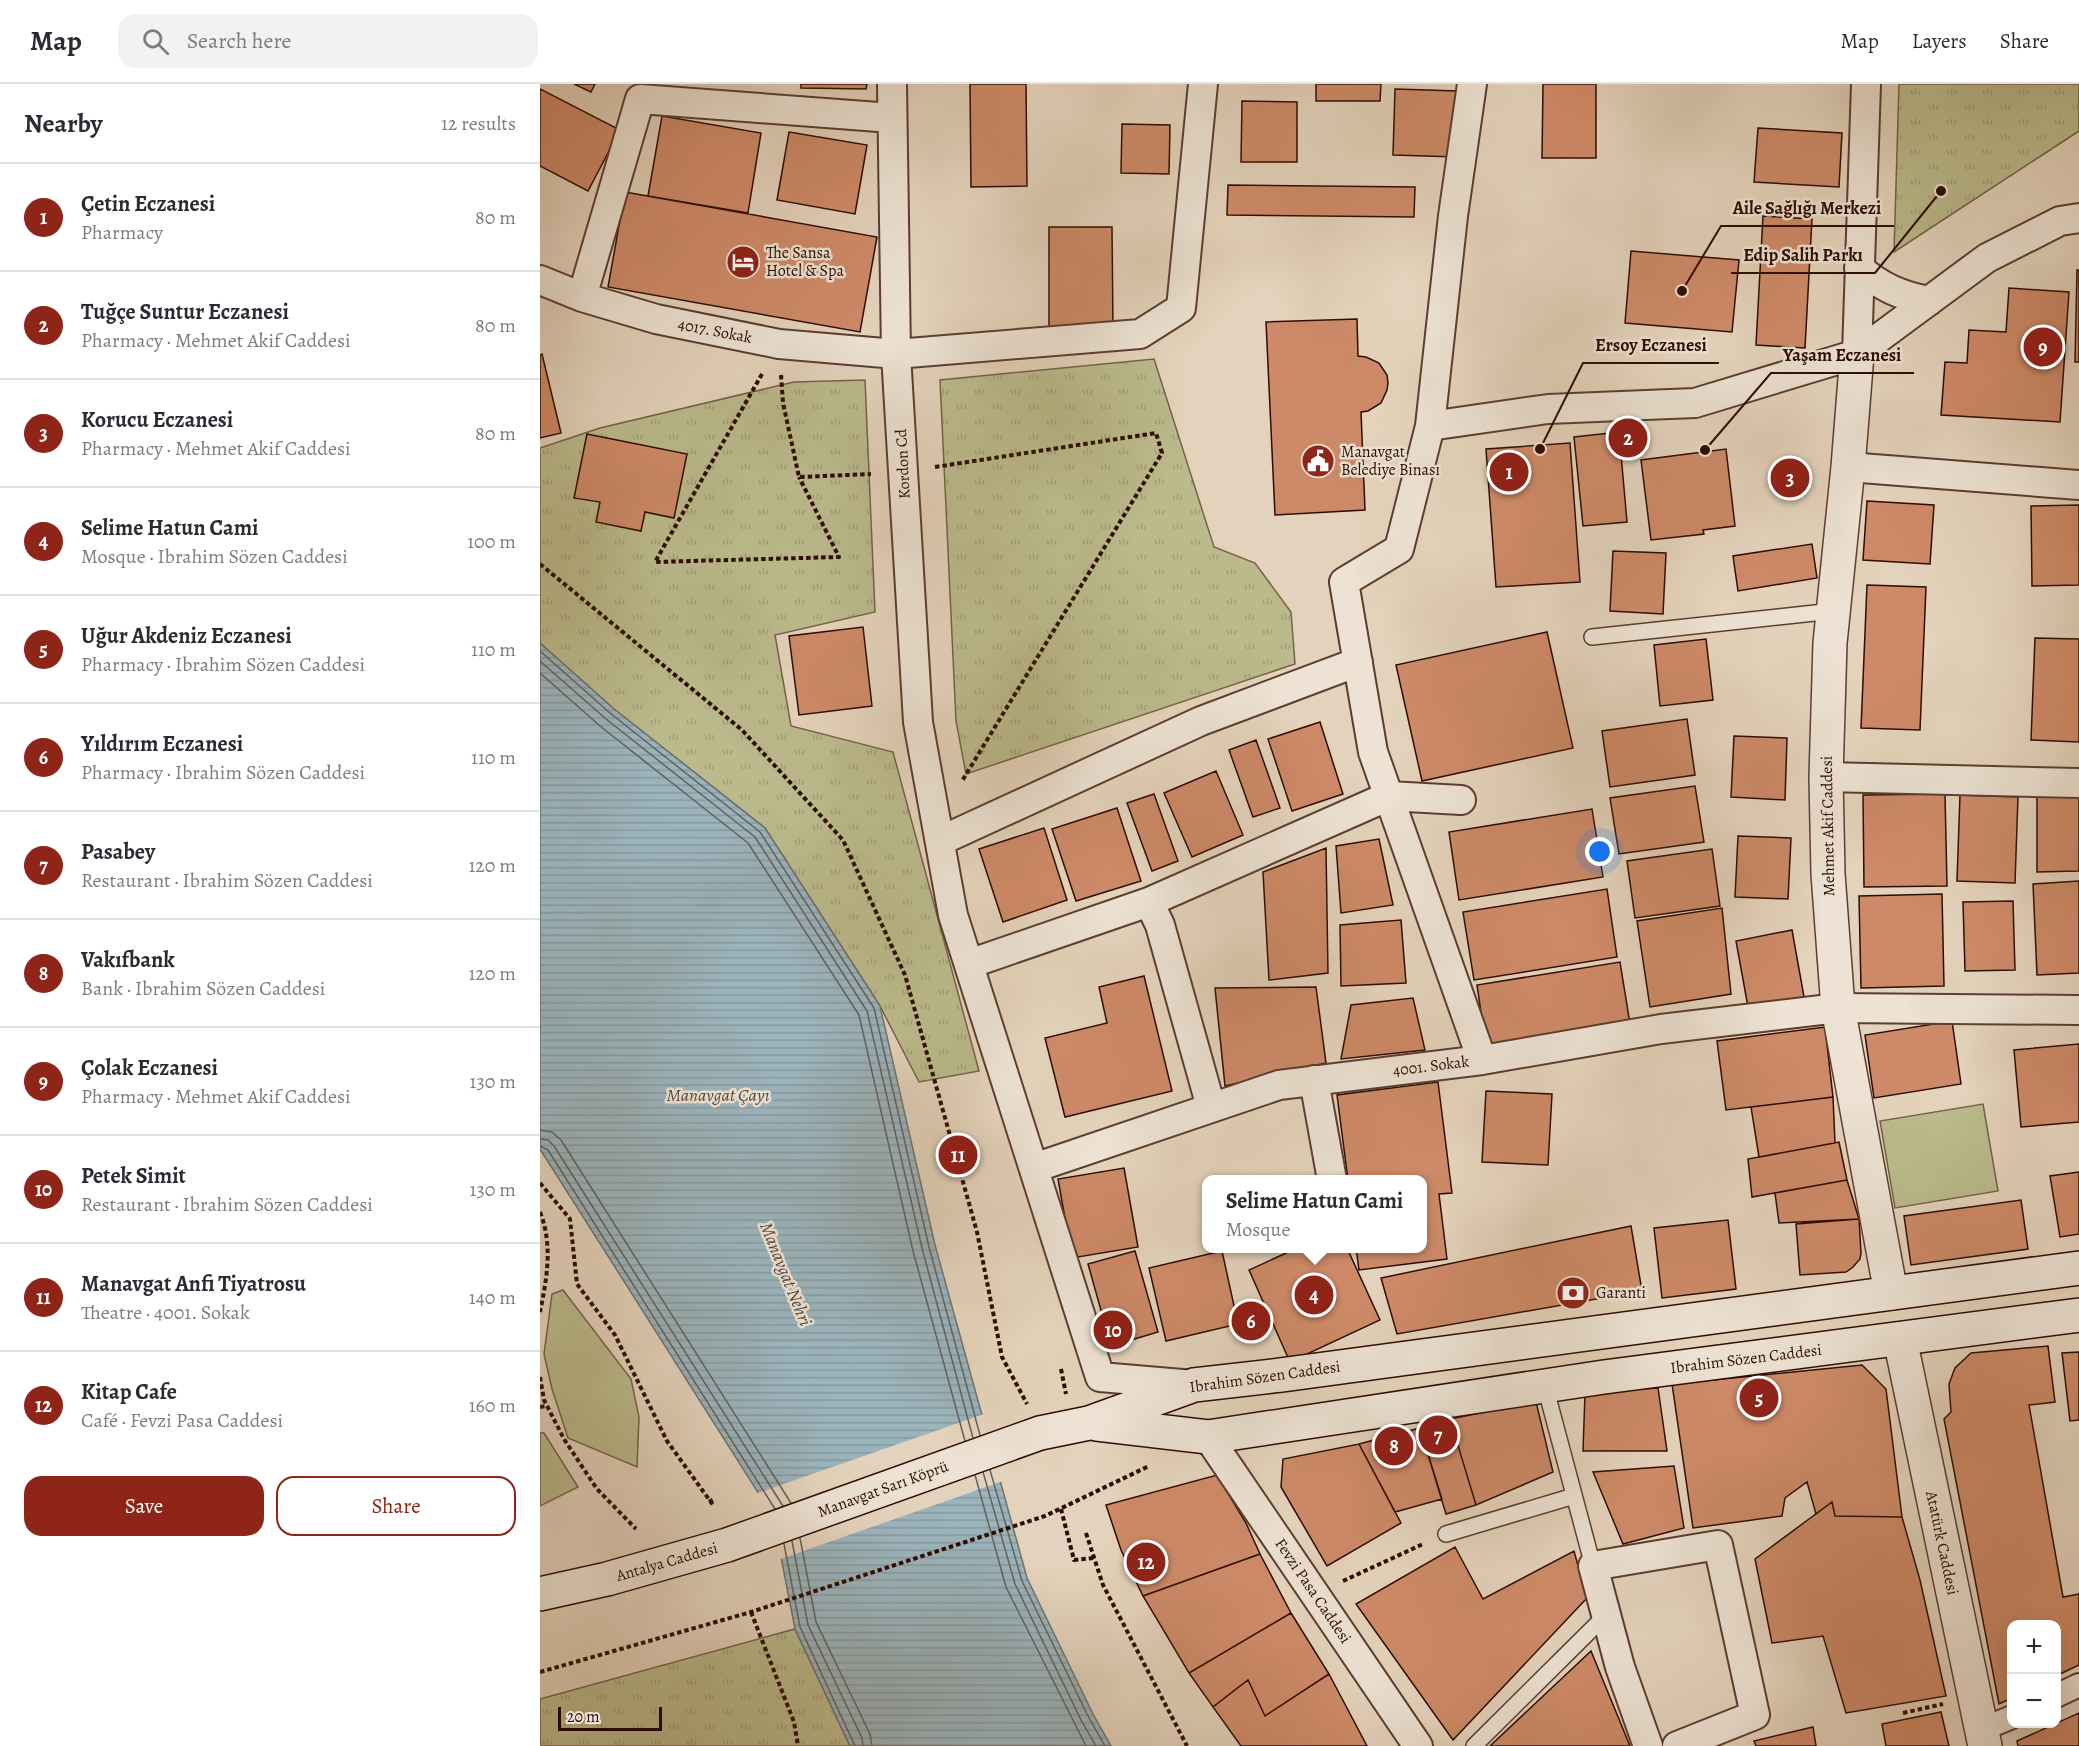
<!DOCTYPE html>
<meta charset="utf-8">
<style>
body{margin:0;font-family:Alegreya,serif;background:#f2f2f3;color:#2b2b33}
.controls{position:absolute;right:18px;bottom:18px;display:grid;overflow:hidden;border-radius:12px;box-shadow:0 6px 24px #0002}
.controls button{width:54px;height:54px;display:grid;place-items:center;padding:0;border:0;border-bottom:2px solid #e1e1e2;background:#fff;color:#2b2b33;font:30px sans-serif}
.scale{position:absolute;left:18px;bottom:15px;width:104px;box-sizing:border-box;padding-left:6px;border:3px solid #2d0c01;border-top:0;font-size:16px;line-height:21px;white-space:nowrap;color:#2d0c01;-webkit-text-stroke:4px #ede2d3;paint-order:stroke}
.you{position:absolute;left:1060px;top:768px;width:21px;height:21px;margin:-15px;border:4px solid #fff;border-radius:50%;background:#1a73e8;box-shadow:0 0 0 9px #1a73e833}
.badge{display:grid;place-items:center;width:39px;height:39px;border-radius:50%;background:#8f2418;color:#fff;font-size:20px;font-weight:700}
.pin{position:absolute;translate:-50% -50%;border:3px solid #fff;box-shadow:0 2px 6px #0006}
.popup{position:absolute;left:662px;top:1091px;width:225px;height:78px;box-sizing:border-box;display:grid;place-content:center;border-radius:12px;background:#fff;filter:drop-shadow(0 2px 4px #0005);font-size:20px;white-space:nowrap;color:#7c7c81}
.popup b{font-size:22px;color:#2b2b33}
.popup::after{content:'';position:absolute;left:50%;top:100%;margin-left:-12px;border:12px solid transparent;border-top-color:#fff}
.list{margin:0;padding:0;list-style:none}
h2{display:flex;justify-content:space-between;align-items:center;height:78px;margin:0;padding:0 24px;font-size:26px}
h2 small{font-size:20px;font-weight:400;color:#7c7c81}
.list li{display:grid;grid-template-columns:39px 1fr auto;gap:18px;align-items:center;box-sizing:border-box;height:108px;padding:0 24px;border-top:2px solid #e1e1e2}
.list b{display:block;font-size:22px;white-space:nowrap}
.list p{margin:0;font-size:20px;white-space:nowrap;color:#7c7c81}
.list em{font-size:20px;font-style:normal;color:#7c7c81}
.actions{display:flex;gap:12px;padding:18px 24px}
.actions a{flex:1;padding:14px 0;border:2px solid #8f2418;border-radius:18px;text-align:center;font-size:21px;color:#8f2418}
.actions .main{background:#8f2418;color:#fff}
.icon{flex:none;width:33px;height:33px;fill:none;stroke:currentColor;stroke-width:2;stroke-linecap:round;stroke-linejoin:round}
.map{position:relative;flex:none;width:1539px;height:1662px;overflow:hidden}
header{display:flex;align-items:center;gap:36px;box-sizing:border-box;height:84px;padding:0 30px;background:#fff;border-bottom:2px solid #e1e1e2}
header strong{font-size:28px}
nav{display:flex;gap:33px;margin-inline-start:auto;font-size:21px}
.search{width:420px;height:54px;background:#f2f2f3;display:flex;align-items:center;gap:15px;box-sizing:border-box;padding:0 21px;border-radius:18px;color:#7c7c81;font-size:22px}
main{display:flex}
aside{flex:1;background:#fff}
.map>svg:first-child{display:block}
.green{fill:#bbba8c;stroke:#746346;stroke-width:1.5}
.park{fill:url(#park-tufts);stroke:#746346;stroke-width:1.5}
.water{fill:url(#water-rules);stroke:#6f7171;stroke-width:1.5}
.pier{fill:#e4d3bc}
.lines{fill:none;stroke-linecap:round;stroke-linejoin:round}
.shore{stroke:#64605e;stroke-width:1.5}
.building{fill:#ce8a68;stroke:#2d0c01;stroke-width:1.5}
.service-casing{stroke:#5b3e30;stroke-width:18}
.pedestrian-casing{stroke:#5b3e30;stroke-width:26}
.minor-casing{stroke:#5b3e30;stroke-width:32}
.tertiary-casing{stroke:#5b3e30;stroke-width:36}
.secondary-casing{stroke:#2d0c01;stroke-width:36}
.path{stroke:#2d0c01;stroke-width:4;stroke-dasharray:4.5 3;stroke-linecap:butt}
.service{stroke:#ede2d3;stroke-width:15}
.pedestrian{stroke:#ede2d3;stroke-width:22}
.minor{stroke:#ede2d3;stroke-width:28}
.tertiary{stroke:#ede2d3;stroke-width:33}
.secondary{stroke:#ede2d3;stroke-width:33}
.labels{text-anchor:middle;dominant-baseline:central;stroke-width:5;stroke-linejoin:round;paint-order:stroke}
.poi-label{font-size:16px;fill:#2d0c01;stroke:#ede2d3;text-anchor:start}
.street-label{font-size:16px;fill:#2d0c01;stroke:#ede2d3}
.water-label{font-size:18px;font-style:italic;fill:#544742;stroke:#ede2d3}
.leader{fill:none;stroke:#2d0c01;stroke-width:2}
.callout-dot{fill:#2d0c01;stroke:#ede2d3;stroke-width:2}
.callout-label{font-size:18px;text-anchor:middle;font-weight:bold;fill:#2d0c01;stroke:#ede2d3;stroke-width:5;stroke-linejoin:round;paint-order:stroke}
</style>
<header>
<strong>Map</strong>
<div class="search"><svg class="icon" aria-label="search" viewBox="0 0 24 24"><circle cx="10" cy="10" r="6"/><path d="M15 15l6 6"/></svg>Search here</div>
<nav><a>Map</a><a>Layers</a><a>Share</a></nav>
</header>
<main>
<aside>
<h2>Nearby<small>12 results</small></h2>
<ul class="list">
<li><span class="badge">1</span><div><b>Çetin Eczanesi</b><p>Pharmacy</p></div><em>80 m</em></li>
<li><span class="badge">2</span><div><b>Tuğçe Suntur Eczanesi</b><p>Pharmacy · Mehmet Akif Caddesi</p></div><em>80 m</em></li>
<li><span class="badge">3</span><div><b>Korucu Eczanesi</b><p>Pharmacy · Mehmet Akif Caddesi</p></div><em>80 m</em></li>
<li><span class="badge">4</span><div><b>Selime Hatun Cami</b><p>Mosque · Ibrahim Sözen Caddesi</p></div><em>100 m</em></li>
<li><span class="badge">5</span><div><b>Uğur Akdeniz Eczanesi</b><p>Pharmacy · Ibrahim Sözen Caddesi</p></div><em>110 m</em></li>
<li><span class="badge">6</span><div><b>Yıldırım Eczanesi</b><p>Pharmacy · Ibrahim Sözen Caddesi</p></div><em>110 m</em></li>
<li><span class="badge">7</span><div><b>Pasabey</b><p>Restaurant · Ibrahim Sözen Caddesi</p></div><em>120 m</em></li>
<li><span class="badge">8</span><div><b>Vakıfbank</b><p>Bank · Ibrahim Sözen Caddesi</p></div><em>120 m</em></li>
<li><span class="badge">9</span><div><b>Çolak Eczanesi</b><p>Pharmacy · Mehmet Akif Caddesi</p></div><em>130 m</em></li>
<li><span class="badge">10</span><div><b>Petek Simit</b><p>Restaurant · Ibrahim Sözen Caddesi</p></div><em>130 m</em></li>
<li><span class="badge">11</span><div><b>Manavgat Anfi Tiyatrosu</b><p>Theatre · 4001. Sokak</p></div><em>140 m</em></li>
<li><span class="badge">12</span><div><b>Kitap Cafe</b><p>Café · Fevzi Pasa Caddesi</p></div><em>160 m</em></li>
</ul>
<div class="actions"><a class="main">Save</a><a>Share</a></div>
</aside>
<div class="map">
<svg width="1539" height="1662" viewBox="0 0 1539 1662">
<defs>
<pattern id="park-tufts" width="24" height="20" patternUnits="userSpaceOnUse" patternTransform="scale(1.5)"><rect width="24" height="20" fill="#bbba8c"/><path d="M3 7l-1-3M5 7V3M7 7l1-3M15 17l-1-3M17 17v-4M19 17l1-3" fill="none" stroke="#a19f77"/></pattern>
<pattern id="water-rules" width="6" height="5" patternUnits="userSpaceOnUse" patternTransform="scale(1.5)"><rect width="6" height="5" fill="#9bb4bc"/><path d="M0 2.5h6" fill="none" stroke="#869aa0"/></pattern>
</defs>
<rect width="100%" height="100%" fill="#e4d3bc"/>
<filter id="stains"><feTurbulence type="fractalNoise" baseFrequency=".00333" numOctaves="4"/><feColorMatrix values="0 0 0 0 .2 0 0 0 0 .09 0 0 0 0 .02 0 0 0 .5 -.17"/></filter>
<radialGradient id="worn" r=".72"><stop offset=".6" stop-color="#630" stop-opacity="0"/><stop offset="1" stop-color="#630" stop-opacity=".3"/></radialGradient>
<path class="green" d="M1443 1020 1458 1107 1355 1124 1340 1037Z
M23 1206 91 1295 99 1333 97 1383 28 1354 12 1305 4 1270 12 1210Z
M0 1349H4L38 1403 0 1422Z"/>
<path class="park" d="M1359 0H1539V47L1354 168Z
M614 275 674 463 715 479 751 528 755 580 426 690 416 637 400 296Z
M325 296 335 528 235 551 251 642 353 668 439 987 379 998 340 922 225 744 74 625 0 559V364L60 344 254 298Z
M255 1545 310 1662H0V1615Z"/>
<path class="water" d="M0 559 74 625 225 744 340 922 395 1161 487 1494 553 1630 571 1662H310L255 1545 233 1432 0 1065Z"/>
<path class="pier" d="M444 1330 463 1397 238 1476 230 1434 215 1410Z"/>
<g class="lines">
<path class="shore" d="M0 567 70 629 220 748 334 924 389 1163 440 1351
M0 577 66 635 215 753 327 927 382 1164 433 1354
M0 589 60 642 208 759 319 931 373 1167 425 1357
M0 1046 12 1048 21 1056 251 1419
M0 1055 8 1056 14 1062 243 1422
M0 1062 8 1066 235 1425
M450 1386 482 1497 548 1632 565 1662
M443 1388 475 1500 541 1636 556 1662
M435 1391 466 1503 546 1662
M260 1454 276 1538 330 1650 332 1662
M252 1457 268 1541 322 1654 323 1662
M244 1460 260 1543 315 1662"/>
</g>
<path class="building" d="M34 0H55L51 8Z
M261 0H327L326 5 261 4Z
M430 0H486L487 102 431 103Z
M776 0H841L840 17H776Z
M1003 0H1056V74H1002Z
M0 5 80 46 48 107 0 82Z
M855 5 918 7 917 73 853 71Z
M702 17 757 18V78H701Z
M122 32 221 49 208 129 108 112Z
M582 40 630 41 629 90 581 89Z
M1218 44 1302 49 1299 103 1214 98Z
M249 48 327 61 315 130 237 116Z
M688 101 875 103 874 133 687 131Z
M85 108 337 153 320 248 68 203Z
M1223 132 1272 135 1265 264 1216 261Z
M509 143H572L573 246H509Z
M1091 167 1199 176 1192 248 1085 239Z
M1537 186H1539V278H1535Z
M1469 204 1529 208 1520 338 1401 331 1405 278 1427 279 1429 246 1466 248Z
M817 235 818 272 826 273 839 279 847 291 848 299 847 306 841 319 828 327 821 328 825 426 735 431 726 238Z
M2 270 21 349 0 354V271Z
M1079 348 1087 438 1043 442 1034 353Z
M47 350 147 370 134 434 105 428 101 447 56 438 60 418 34 414Z
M1030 359 1040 498 956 503 946 365Z
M1186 365 1195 442 1163 446 1164 450 1111 456 1101 376Z
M1327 417 1394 421 1390 480 1323 476Z
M1539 421V501L1492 502 1491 422Z
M1272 460 1277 494 1198 507 1193 472Z
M1073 467 1126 469 1123 530 1070 527Z
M1327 501 1386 503 1380 646 1321 644Z
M323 543 332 622 259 631 249 552Z
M1007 548 1033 664 882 697 856 581Z
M1495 554 1539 555V658L1491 656Z
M1166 555 1173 616 1120 622 1114 561Z
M1147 635 1155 691 1070 703 1062 647Z
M780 638 803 710 752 727 728 655Z
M1194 652 1247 654 1245 716 1191 713Z
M716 656 740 724 713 733 689 666Z
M676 687 703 751 652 773 624 709Z
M1155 702 1164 758 1079 770 1070 714Z
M1497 704H1539V787L1497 788Z
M614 710 638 777 612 787 587 719Z
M1405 710 1407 802 1324 803 1323 711Z
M1420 711 1478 713 1475 799 1417 797Z
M577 724 601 797 536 817 512 745Z
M1052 725 1063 793 919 816 909 748Z
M504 744 527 816 463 838 439 765Z
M1198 752 1251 754 1248 815 1195 813Z
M839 755 853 821 801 829 796 762Z
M786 764 788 889 729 896 723 788Z
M1172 765 1180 822 1095 834 1087 777Z
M1539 797V889L1497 891 1493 800Z
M1067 805 1077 873 934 896 923 828Z
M1402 810 1404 902 1321 904 1319 812Z
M1473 817 1475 886 1425 887 1423 818Z
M1182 824 1191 910 1110 923 1097 837Z
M861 836 866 899 801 902 800 841Z
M1252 846 1266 924 1210 934 1196 857Z
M1080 878 1091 946 947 969 937 901Z
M604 892 632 1007 525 1033 505 954 567 939 559 903Z
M776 903 786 979 685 1002 675 904Z
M873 914 885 966 801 975 811 921Z
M1412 937 1421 1000 1334 1014 1325 951Z
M1285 943 1293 1013 1186 1026 1177 957Z
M1539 960V1038L1481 1043 1474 966Z
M898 998 912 1109 899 1110 907 1175 819 1186 816 1164H882V1096H808L797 1011Z
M946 1007 1012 1010 1008 1081 942 1078Z
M1293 1013 1295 1059 1219 1073 1211 1023Z
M1299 1058 1307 1096 1212 1113 1208 1075Z
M584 1084 598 1163 532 1174 518 1095Z
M1539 1088V1150L1520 1153 1510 1092Z
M1307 1096 1319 1135 1239 1139 1235 1109Z
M1481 1116 1488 1165 1371 1181 1364 1132Z
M1319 1135 1321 1169 1320 1175 1313 1183 1306 1188 1260 1191 1256 1140Z
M1188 1136 1196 1205 1122 1214 1114 1144Z
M1091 1142 1102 1207 857 1250 841 1194Z
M757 1164H807L840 1236 750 1278 709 1186Z
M595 1167 618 1248 571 1262 548 1180Z
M682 1167 698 1240 626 1257 609 1184Z
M1508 1262 1515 1318 1489 1321 1523 1513 1539 1510V1581L1516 1592V1540H1472V1614L1459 1620 1404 1335 1411 1328 1409 1300 1415 1284 1431 1269Z
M1539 1268V1336L1530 1337 1522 1269Z
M1322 1281 1346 1305 1362 1433 1295 1432 1292 1418 1276 1430 1267 1398 1245 1414 1242 1432 1153 1444 1132 1300Z
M1118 1304 1127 1367H1043L1045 1309Z
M996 1318 1013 1388 936 1421 910 1335Z
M910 1335 936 1421 906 1430 880 1344Z
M880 1344 902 1415 855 1428 819 1360Z
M819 1360 861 1439 787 1482 741 1403 743 1375Z
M1134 1382 1144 1444 1083 1460 1053 1388Z
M677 1391 706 1439 720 1470 603 1512 581 1466 566 1421Z
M1292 1418 1295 1432 1362 1433 1380 1496 1406 1612 1306 1629 1283 1552 1232 1559 1215 1475Z
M915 1463 943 1515 1034 1467 1047 1514 913 1656 816 1520Z
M720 1470 751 1529 649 1589 603 1512Z
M751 1529 789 1590 725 1632 708 1596 673 1623 649 1589Z
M1051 1567 1090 1662H950Z
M789 1590 827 1662H701L673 1623 708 1596 725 1632Z
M1401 1628 1409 1662H1346L1342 1640Z
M1539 1629V1662H1478L1477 1657Z
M1273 1643 1276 1662H1216L1214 1657Z"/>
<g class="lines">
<defs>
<path id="service" d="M1052 553 1293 527
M1005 1302 1053 1482
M906 1450 1034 1412
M934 1662 1066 1531"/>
<path id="pedestrian" d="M1516 1612 1539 1601
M1441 1646 1472 1633"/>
<path id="minor" d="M352 0 356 270 378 638 413 831 560 1293 654 1301
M932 0 913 132 890 342 859 465 804 498 833 668 942 976
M1319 184C1341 203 1361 212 1389 217
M0 196 42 213 116 235 239 260 356 270 600 250 641 224 663 0
M42 213 100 15 352 34
M1317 270 1326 0
M890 342 1008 325 1155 319 1317 270 1447 174 1520 137 1539 134
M1308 383 1539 401
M1286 693 1539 699
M400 757 661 637 818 578
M609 818 620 841 671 1023
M429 880 609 818 849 712 921 716
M774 996 792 1096
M494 1084 739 1001 942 976 1121 945 1298 924 1539 926
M668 1353 878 1662
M1108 1662 1080 1583 1053 1482 1178 1461 1215 1631 1137 1662"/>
<path id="tertiary" d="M1317 270 1308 383 1290 559 1286 693 1288 790 1298 924 1351 1209
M1360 1255 1445 1662"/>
<path id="secondary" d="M557 1340 668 1353 1064 1293 1539 1231
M0 1510 67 1495 187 1461 500 1349 549 1339 654 1301 741 1291 1539 1184"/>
</defs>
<use href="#service" class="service-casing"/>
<use href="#pedestrian" class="pedestrian-casing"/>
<use href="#minor" class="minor-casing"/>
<use href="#tertiary" class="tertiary-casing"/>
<use href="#secondary" class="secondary-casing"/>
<path class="path" d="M222 290 115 478 299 473 259 393
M241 291 243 319 259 393 331 390
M395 383 616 349 622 369 422 697
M0 480 202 646 303 756 365 891 437 1148 462 1273 487 1320
M0 1099 30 1135 37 1200 75 1251 127 1357 173 1421 170 1415
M0 1128C13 1161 7 1194 0 1228
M521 1285 526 1310
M0 1293 4 1316 24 1355 57 1405 96 1445
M0 1323 7 1322
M521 1425 534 1476 554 1474
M546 1449 563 1501 647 1662
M803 1497 883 1460
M211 1528 254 1638 258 1662
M0 1588 211 1528 505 1432 609 1382
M1363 1629 1403 1620"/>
<use href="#service" class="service"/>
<use href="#pedestrian" class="pedestrian"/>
<use href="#minor" class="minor"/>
<use href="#tertiary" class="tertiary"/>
<use href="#secondary" class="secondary"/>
</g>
<defs>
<symbol id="hotel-disc" viewBox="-11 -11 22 22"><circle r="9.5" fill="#8f2418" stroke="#ede2d3"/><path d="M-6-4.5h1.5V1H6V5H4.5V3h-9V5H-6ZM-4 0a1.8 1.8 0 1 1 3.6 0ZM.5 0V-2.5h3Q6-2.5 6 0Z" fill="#fff"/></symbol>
<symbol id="civic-disc" viewBox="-11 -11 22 22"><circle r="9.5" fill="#8f2418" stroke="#ede2d3"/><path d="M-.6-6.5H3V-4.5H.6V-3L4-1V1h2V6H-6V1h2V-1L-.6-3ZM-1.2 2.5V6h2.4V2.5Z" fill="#fff"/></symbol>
<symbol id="bank-disc" viewBox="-11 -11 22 22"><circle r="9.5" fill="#8f2418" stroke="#ede2d3"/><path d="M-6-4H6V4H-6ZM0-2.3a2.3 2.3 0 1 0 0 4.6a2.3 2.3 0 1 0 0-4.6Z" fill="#fff"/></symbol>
</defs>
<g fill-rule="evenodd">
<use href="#hotel-disc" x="184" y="159" width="38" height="38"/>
<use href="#civic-disc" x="759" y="358" width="38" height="38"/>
<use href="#bank-disc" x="1014" y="1190" width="38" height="38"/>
</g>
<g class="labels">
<g class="poi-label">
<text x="226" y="169">The Sansa<tspan x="226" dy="18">Hotel &amp; Spa</tspan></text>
<text x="801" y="368">Manavgat<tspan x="801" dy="18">Belediye Binası</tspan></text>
<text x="1056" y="1209">Garanti</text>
</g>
<g class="street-label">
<text transform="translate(175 247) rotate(11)">4017. Sokak</text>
<text transform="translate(363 380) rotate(-93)">Kordon Cd</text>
<text transform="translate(1288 742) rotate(-91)">Mehmet Akif Caddesi</text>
<text transform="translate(891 982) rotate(-7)">4001. Sokak</text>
<text transform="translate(1206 1275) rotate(-7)">Ibrahim Sözen Caddesi</text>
<text transform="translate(725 1293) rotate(-8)">Ibrahim Sözen Caddesi</text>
<text transform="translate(343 1405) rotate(-20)">Manavgat Sarı Köprü</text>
<text transform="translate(1402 1459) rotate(78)">Atatürk Caddesi</text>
<text transform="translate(127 1478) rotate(-16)">Antalya Caddesi</text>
<text transform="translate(773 1507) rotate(56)">Fevzi Pasa Caddesi</text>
</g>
<g class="water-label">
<text x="178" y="1011">Manavgat Çayı</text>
<text transform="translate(246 1190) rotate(68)">Manavgat Nehri</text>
</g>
</g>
<path class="leader" d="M1142 207L1181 142H1354M1401 107L1335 189H1191M1000 365L1043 279H1179M1165 366L1231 289H1374"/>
<g class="callout-dot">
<circle cx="1142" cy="207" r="6"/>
<circle cx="1401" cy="107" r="6"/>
<circle cx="1000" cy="365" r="6"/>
<circle cx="1165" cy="366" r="6"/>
</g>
<g class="callout-label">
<text x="1267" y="130">Aile Sağlığı Merkezi</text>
<text x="1263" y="177">Edip Salih Parkı</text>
<text x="1111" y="267">Ersoy Eczanesi</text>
<text x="1302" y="277">Yaşam Eczanesi</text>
</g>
<rect width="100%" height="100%" filter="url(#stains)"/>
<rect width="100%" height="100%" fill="url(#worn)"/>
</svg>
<div class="controls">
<button>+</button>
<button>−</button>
</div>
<div class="scale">20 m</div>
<div class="you"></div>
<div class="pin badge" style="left:969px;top:388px">1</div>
<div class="pin badge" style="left:1088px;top:354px">2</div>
<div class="pin badge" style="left:1250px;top:394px">3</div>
<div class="pin badge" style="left:774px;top:1211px">4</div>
<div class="popup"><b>Selime Hatun Cami</b>Mosque</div>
<div class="pin badge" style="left:1219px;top:1314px">5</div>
<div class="pin badge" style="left:711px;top:1237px">6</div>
<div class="pin badge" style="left:898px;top:1351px">7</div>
<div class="pin badge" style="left:854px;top:1362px">8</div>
<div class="pin badge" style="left:1503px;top:263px">9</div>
<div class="pin badge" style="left:573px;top:1246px">10</div>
<div class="pin badge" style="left:418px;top:1071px">11</div>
<div class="pin badge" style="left:606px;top:1478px">12</div>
</div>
</main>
